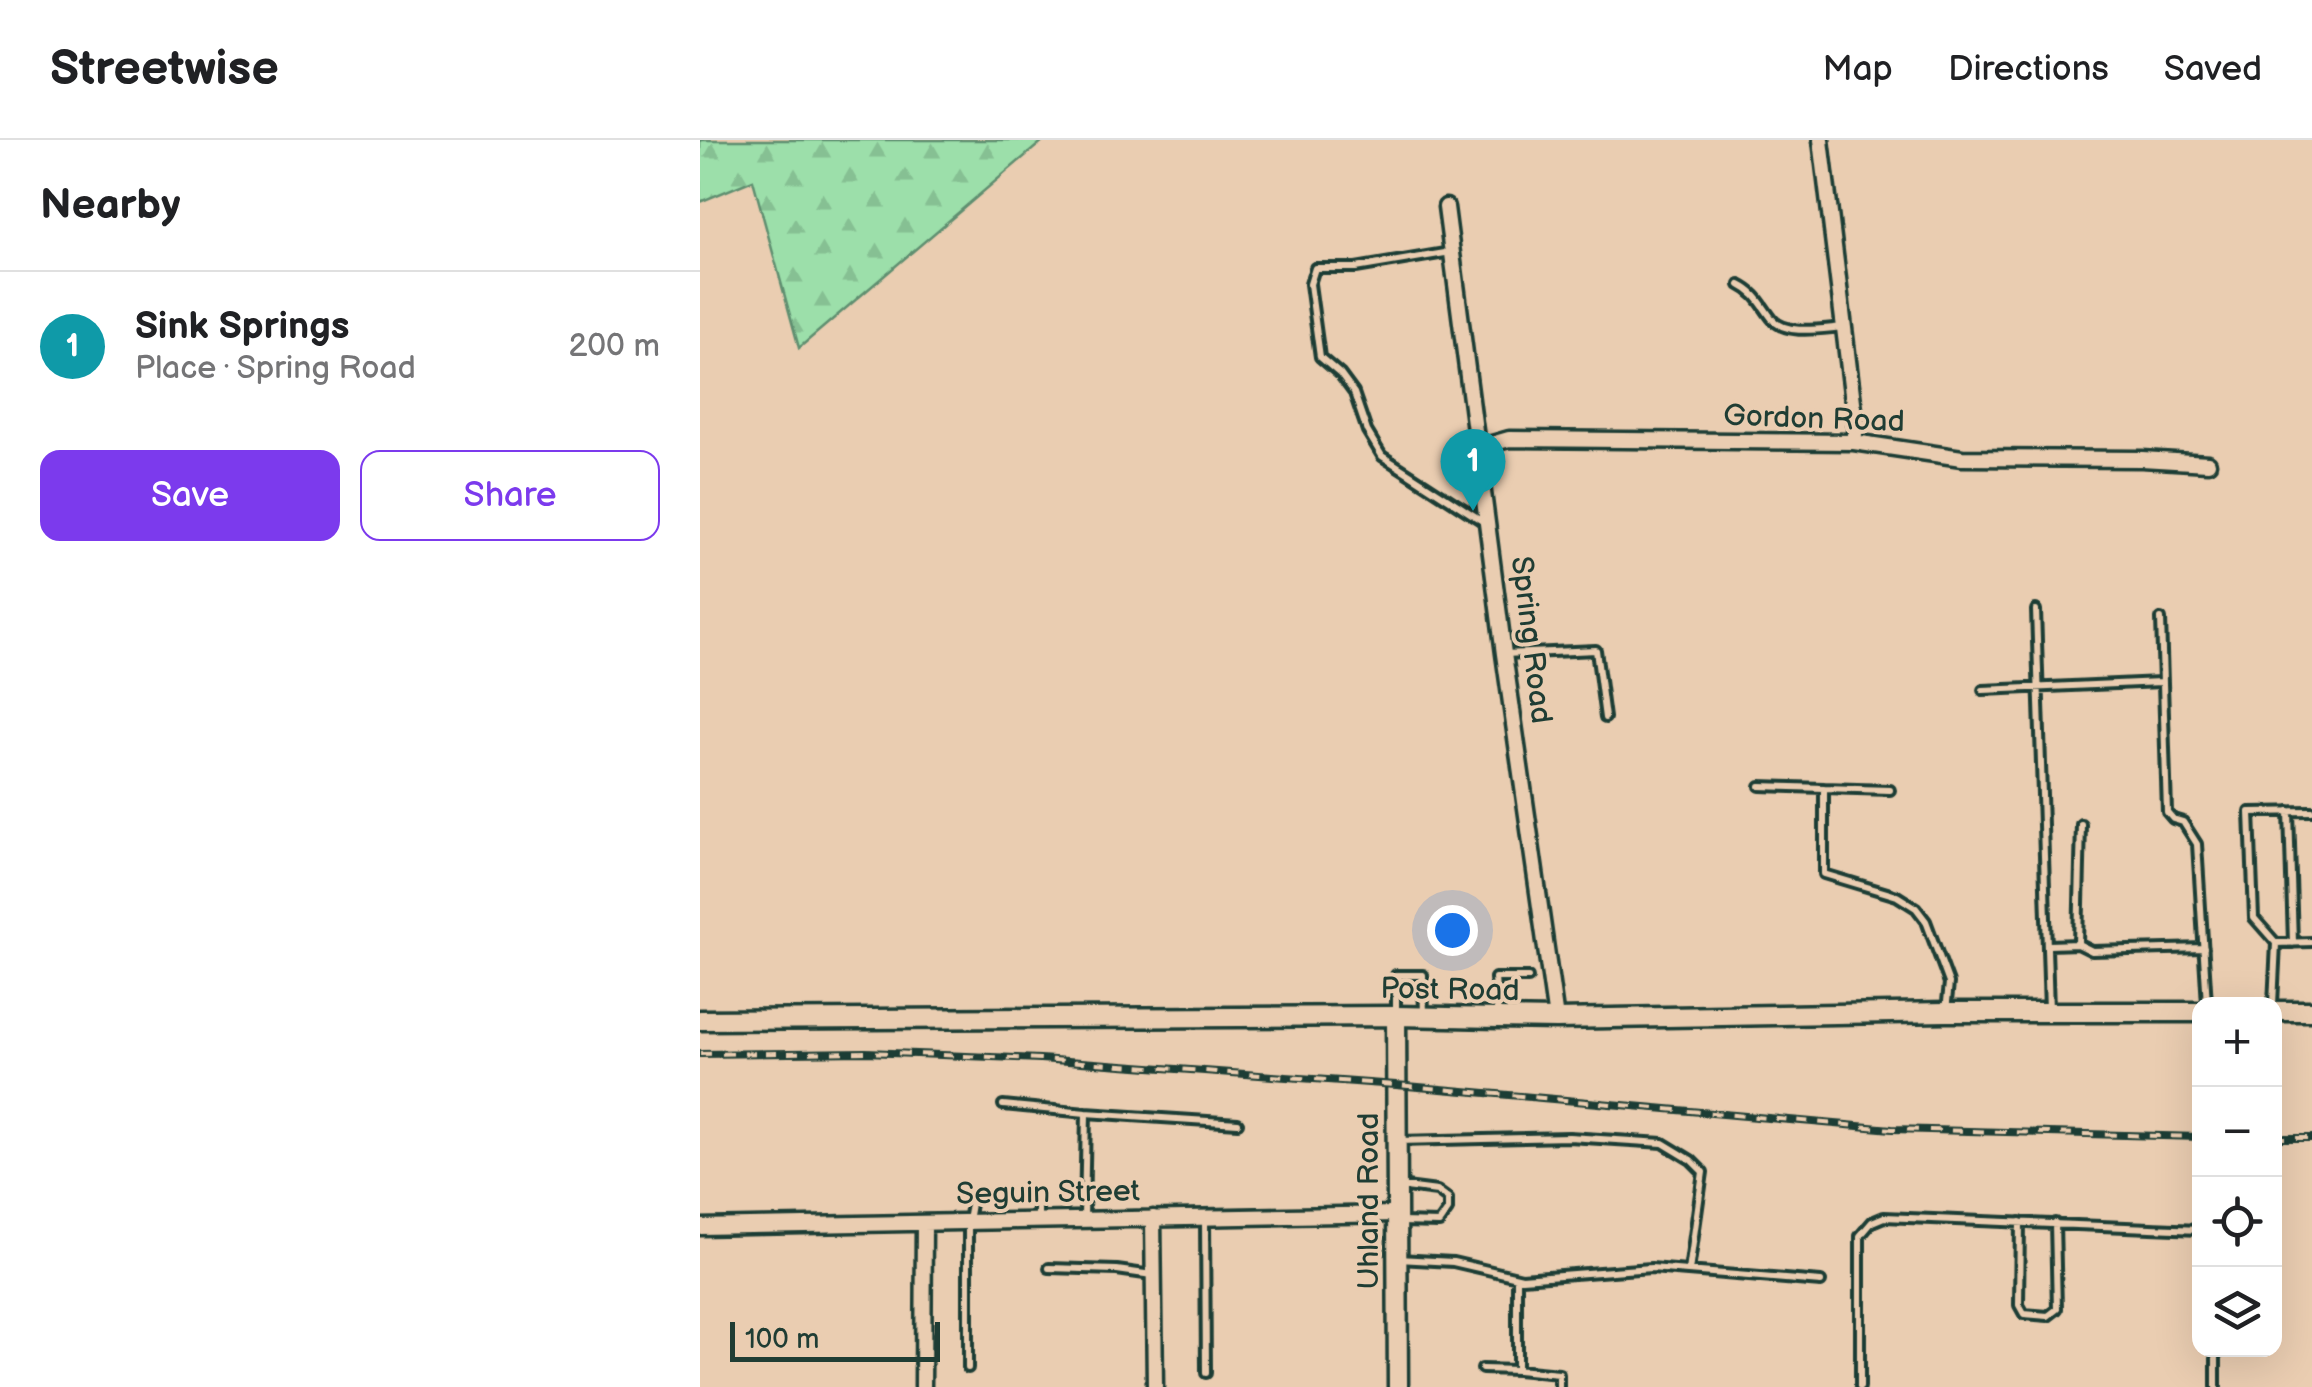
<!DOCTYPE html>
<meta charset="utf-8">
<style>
body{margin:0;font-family:"Balsamiq Sans",sans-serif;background:#f6f6f6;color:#202124}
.controls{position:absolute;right:30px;bottom:30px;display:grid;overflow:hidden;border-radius:20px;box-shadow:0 10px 40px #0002}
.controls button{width:90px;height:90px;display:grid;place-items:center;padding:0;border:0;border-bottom:2px solid #e0e0e0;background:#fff;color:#202124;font:50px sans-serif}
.scale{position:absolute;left:30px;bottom:25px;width:210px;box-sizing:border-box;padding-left:10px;border:5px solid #1f3d34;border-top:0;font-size:28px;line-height:35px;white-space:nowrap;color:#1f3d34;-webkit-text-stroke:8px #eacdb1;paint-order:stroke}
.you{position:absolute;left:752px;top:790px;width:35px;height:35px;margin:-25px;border:8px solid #fff;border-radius:50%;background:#1a73e8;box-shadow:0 0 0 15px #1a73e833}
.badge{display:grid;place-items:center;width:65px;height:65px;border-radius:50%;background:#7c3aed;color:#fff;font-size:32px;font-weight:700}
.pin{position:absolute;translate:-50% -82px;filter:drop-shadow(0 2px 5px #0008)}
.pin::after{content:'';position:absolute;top:52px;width:35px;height:30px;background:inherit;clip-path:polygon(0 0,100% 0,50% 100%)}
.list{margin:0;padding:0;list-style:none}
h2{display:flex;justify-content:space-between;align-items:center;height:130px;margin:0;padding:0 40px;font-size:42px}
h2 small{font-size:32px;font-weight:400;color:#757577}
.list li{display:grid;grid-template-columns:65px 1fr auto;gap:30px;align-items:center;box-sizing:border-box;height:150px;padding:0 40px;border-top:2px solid #e0e0e0}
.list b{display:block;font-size:38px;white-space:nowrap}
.list p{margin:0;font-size:32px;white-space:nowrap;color:#757577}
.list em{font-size:32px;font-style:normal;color:#757577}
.actions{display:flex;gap:20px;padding:30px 40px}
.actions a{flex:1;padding:22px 0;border:2px solid #7c3aed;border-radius:20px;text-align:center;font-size:35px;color:#7c3aed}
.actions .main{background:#7c3aed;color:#fff}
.icon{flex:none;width:55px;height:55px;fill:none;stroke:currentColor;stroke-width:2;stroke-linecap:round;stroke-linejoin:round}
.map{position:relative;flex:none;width:1612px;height:1247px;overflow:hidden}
header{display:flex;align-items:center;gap:60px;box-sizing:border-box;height:140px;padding:0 50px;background:#fff;border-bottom:2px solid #e0e0e0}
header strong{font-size:48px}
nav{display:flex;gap:55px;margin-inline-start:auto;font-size:35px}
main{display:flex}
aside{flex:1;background:#fff}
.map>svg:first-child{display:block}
.forest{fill:url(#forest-firs);stroke:#5e8e6f;stroke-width:2.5}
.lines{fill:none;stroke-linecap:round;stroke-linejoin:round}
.service-casing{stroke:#1f3d34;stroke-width:14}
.minor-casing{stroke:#1f3d34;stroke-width:21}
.tertiary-casing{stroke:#1f3d34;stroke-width:25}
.service{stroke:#eacdb1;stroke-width:6}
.minor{stroke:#eacdb1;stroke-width:14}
.tertiary{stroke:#eacdb1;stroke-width:18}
.rail-casing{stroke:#1f3d34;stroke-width:8}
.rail{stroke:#eacdb1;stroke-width:4;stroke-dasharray:11;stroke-linecap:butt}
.labels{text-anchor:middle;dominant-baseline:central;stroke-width:8;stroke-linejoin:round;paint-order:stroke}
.street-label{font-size:30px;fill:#1f3d34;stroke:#eacdb1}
</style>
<header>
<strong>Streetwise</strong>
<nav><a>Map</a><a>Directions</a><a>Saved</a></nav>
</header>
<main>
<aside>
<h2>Nearby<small></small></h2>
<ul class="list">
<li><span class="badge" style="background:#0f9aa8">1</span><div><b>Sink Springs</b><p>Place · Spring Road</p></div><em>200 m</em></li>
</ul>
<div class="actions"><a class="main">Save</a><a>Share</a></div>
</aside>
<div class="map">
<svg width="1612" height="1247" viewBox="0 0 1612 1247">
<defs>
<pattern id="forest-firs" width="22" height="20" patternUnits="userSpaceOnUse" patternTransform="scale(2.5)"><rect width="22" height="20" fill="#9cdfaa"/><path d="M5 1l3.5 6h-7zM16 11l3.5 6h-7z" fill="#86c093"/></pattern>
</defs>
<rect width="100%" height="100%" fill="#eacdb1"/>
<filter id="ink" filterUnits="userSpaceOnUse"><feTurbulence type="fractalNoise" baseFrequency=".01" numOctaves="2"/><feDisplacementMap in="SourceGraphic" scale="20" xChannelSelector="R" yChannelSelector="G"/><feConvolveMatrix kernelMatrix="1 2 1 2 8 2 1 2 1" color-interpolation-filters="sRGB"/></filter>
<g filter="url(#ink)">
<path class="forest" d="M0 0H344L99 208 53 40 0 62Z"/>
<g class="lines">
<defs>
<path id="service" d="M751 112 656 128H615L610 144 620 217 640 234 654 253 667 291 682 316 787 384
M1040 145C1058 154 1061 165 1073 180 1087 196 1125 188 1145 187
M1336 470 1349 870
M1461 479 1467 672 1473 679 1483 682 1497 704 1507 864
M805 514 896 510 905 578
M1283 550 1461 542
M1060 646 1124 648
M1190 650 1124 648V734L1197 756 1216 768 1226 781 1249 843 1246 871
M1589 671 1593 803
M1576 803 1612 802
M1378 804 1381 684
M1349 805 1378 804 1392 811 1504 808
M1573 864 1576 803 1554 778 1550 672 1612 671
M696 874V835H723L724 876
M798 877 795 838H828
M303 965 386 973
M698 1001 869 997 963 1003 991 1020 1003 1032 989 1131
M698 1046 737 1051 748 1059V1070L739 1083 701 1082
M338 1056V1080
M384 1078 386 973 538 983
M505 1079 506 1233
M1320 1082 1319 1165 1324 1174 1348 1176 1357 1169 1355 1083
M698 1119 753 1122 822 1138 951 1128 1121 1142
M349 1128 417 1130 452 1135
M817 1137V1230L859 1234V1247
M1516 1210V1247
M268 1228V1081L272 1058
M782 1229 817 1230
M1160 1247V1096L1172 1082 1184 1077 1500 1090"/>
<path id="minor" d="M1121 0 1156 286 1154 302
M746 67 804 514 856 879
M778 308 809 299 1154 302 1262 318 1442 319 1508 323
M453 1078 455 1247
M0 1087 697 1074
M223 1247 224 1083"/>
<path id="tertiary" d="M1574 871H1612
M696 876 698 1247
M0 880 696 876 856 879 1246 872H1500"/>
</defs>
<use href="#service" class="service-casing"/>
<use href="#minor" class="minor-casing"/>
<use href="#tertiary" class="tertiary-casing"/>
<use href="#service" class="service"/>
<use href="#minor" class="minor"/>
<use href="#tertiary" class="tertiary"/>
<defs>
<path id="rail" d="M0 914 166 912 340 919 696 945 1192 989 1500 997
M1574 998H1612"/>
</defs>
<use href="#rail" class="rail-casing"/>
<use href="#rail" class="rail"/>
</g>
</g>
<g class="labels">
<g class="street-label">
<text transform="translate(1114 279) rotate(2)">Gordon Road</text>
<text transform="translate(831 500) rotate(83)">Spring Road</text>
<text transform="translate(750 850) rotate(1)">Post Road</text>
<text transform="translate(348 1053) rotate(-1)">Seguin Street</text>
<text transform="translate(669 1061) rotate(-90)">Uhland Road</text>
</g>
</g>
</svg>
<div class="controls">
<button>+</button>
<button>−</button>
<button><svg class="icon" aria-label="locate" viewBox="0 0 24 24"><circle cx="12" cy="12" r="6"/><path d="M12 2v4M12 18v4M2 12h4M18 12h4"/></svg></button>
<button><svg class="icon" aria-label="layers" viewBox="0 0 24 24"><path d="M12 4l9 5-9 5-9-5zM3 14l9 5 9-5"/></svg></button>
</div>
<div class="scale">100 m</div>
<div class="you"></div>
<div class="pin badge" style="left:773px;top:371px;background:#0f9aa8">1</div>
</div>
</main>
